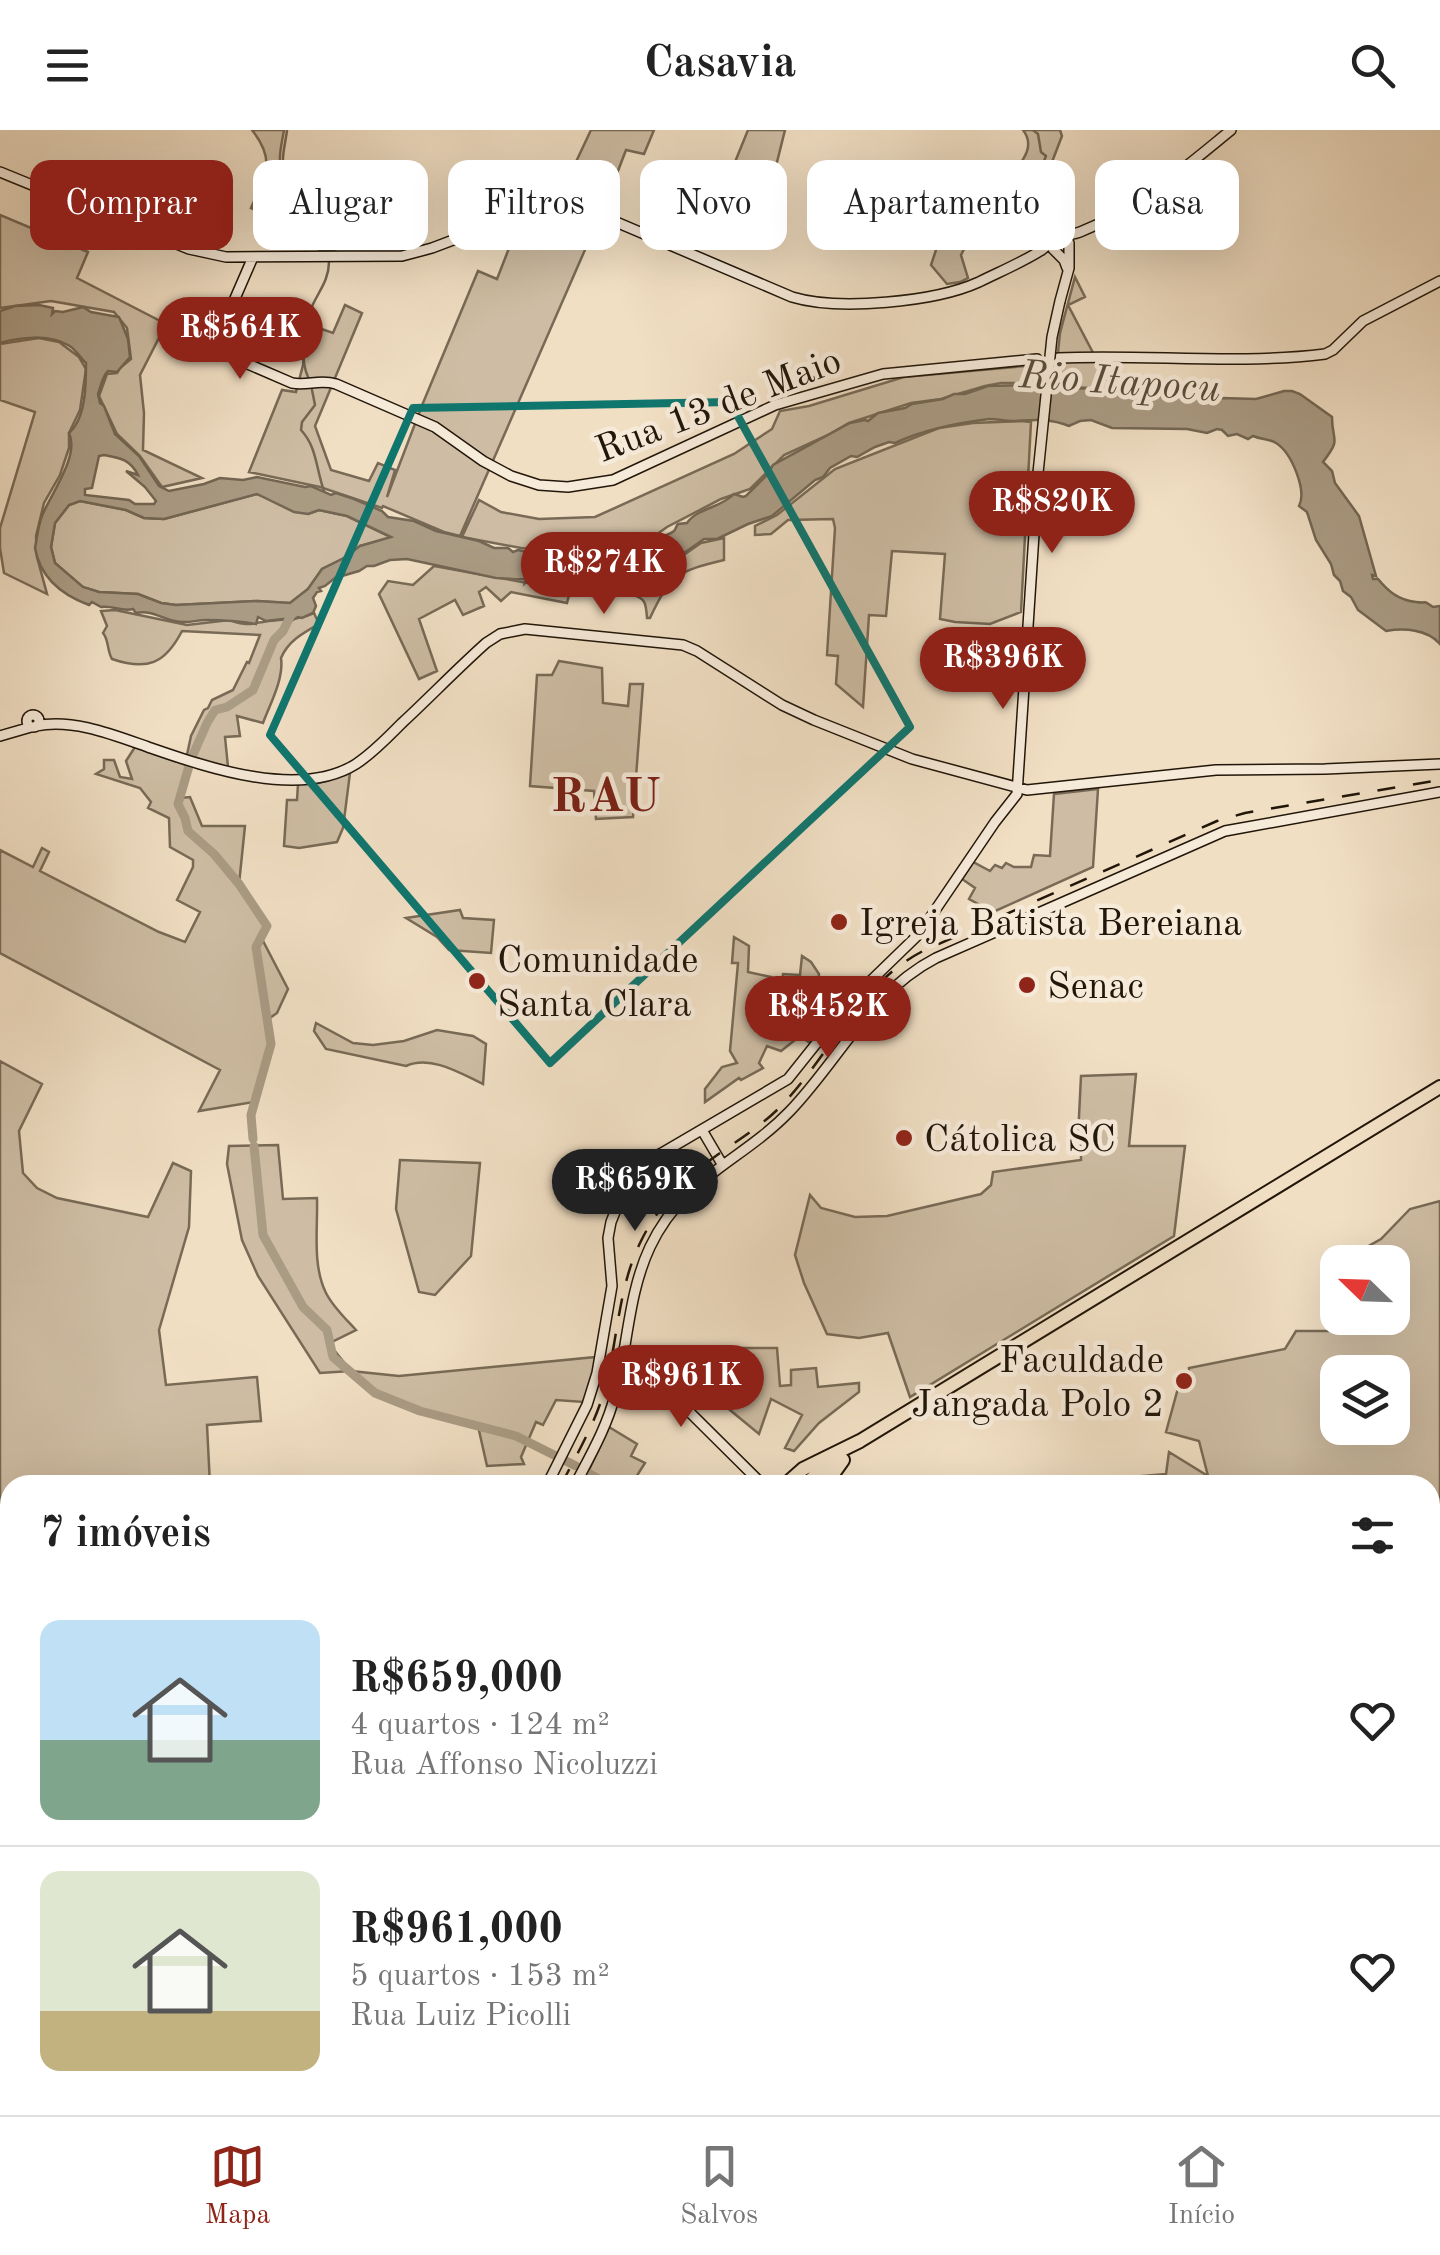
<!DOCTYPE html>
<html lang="pt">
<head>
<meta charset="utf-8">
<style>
  body { margin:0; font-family:"Old Standard TT",serif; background:#f2f2f2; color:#222; height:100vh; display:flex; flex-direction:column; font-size:38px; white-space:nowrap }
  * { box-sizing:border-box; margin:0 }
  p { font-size:32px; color:#767676 }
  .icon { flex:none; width:55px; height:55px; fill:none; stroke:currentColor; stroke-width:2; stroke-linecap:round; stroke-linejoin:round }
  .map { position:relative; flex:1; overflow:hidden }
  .panel { position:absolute; left:0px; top:1345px; width:1440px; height:640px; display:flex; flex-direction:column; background:#fff; border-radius:30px 30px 0 0; box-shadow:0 10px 40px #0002 }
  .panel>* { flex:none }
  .guide { position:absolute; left:30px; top:30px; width:1380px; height:90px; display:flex; gap:20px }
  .needle { width:65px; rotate:293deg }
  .controls { position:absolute; left:1320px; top:1115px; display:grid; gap:20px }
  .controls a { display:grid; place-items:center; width:90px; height:90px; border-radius:20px; background:#fff; box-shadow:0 10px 40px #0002; font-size:50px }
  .price { position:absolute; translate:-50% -85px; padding:0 22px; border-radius:35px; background:#8f2418; color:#fff; font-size:32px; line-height:65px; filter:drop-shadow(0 2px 5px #0008) }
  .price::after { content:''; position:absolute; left:50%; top:60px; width:30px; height:22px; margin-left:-15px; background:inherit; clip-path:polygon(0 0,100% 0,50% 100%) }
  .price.current { background:#222; color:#fff }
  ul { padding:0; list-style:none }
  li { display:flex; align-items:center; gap:30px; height:250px; padding:0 40px }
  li+li { border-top:2px solid #e0e0e0 }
  li span { display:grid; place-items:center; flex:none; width:280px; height:200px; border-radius:20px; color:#555 }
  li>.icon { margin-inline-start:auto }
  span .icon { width:120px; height:120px; fill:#fffc; stroke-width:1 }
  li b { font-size:42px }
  h2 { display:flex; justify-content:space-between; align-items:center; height:120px; padding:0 40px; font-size:42px }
  .tag { padding:0 35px; border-radius:20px; background:#fff; box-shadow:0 10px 40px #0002; font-size:35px; line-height:90px }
  .tag.current { background:#8f2418; color:#fff }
  header { display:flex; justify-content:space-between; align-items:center; height:130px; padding:0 40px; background:#fff; font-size:45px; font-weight:600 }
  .tabs { display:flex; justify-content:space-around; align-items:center; height:140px; border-top:2px solid #e0e0e0; background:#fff; font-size:28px; color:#767676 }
  .tabs a { display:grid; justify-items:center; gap:5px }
  .tabs .current { color:#8f2418 }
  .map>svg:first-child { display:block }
</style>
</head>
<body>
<header><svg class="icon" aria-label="menu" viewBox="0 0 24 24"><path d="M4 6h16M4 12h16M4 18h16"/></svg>Casavia<svg class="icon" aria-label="search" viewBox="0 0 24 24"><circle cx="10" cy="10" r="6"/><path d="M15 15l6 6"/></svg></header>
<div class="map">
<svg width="1440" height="1985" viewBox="0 0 1440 1985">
  <rect width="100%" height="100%" fill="#f1dfc4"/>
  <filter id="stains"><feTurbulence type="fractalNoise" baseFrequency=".002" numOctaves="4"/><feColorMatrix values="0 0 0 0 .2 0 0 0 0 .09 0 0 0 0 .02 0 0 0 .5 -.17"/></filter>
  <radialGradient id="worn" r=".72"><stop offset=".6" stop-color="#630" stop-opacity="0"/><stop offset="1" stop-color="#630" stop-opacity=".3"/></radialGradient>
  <path fill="#cebda4" stroke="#786a56" stroke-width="2.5" fill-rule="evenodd" d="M 252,0 L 284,0 C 282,13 277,30 282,43 C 289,63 317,67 315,90 C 308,88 297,88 292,85 C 279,78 286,68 266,71 L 260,82 L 251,78 C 266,45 276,30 252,0 Z
    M 591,0 L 654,0 L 644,24 L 626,20 L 616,46 L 601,43 L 588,75 L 558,70 Z
    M 748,0 L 785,0 L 772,52 L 757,52 L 747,67 L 722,64 Z
    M 1023,0 L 1060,0 L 1062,6 L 1042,58 L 1029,79 C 1019,72 1013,76 1003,64 C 1007,42 1041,23 1023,0 Z
    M 927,58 L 966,72 L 981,86 L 961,125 L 968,148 L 960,152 L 947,154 L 931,135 L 938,114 L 909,102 Z
    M 337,65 L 346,70 L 351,79 L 335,121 L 319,120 L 317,114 Z
    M 561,79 L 576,82 L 598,90 L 460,406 L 444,402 L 383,376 L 382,378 L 320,357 L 249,342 L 282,260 L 296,262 L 303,235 L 307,194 L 333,203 L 345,175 L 362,183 L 315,296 L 331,340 L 369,351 L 378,333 L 395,340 L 387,367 L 423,273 L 478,141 L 497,149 L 520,90 L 536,83 Z
    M 0,85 L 88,122 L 77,148 L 166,194 L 140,245 L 144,283 L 143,320 L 202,348 L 162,357 L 140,326 L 117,304 L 99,266 L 107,244 L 117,243 L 120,238 L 131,229 L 127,198 L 114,182 L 51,171 L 0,178 Z
    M 1075,147 L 1085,167 L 1068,175 L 1112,259 L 1068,257 L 1055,251 L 1060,203 Z
    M 39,208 L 59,212 L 79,227 L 86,239 L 80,280 L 69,303 L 69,318 L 60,345 L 44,373 L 36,406 L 37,427 L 47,464 L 4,443 L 0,418 L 0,398 L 35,282 L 0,270 L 0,214 Z
    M 1036,235 L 1035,253 L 1001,253 L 985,256 L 941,269 L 911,273 L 849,293 L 828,305 L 784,325 L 750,359 L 721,369 L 667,397 L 650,409 L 641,411 L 565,423 L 521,418 L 462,407 L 479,370 L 501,382 L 539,389 L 595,387 L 734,324 L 772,299 L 780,281 L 809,276 L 904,247 Z
    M 1021,291 L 1031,292 L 1021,482 L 990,494 L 955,492 L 940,489 L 945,424 L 892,421 L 886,486 L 869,485 L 863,577 L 836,554 L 838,526 L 827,525 L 835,398 L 833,389 L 788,390 L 771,404 L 755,405 L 755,396 L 777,385 L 835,339 L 939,298 L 973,293 Z
    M 257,364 L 308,384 L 319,380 L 347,386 L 393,408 L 360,416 L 344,428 L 322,439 L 308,459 L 290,473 L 257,471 L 176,475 L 161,473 L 138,464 L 99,462 L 82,457 L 55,433 L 51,417 L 55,393 L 69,375 L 80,371 L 126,380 L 144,388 L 164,389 Z
    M 724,408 L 724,430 C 678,441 670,445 650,488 L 647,488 C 646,474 646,468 632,465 L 569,465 L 567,473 L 511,462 L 501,471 L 486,457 L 479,462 L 484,476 L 463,485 L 455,470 L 419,489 L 437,541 L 419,549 L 379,464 L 388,451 L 413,455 L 434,436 L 550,457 L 595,455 L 649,449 L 701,413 Z
    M 115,480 L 187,495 L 230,490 C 242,496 251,494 263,492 C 283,488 293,492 314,483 L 319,494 C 303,503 288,511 281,528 C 284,549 270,574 263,593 L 237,586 L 240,606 L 225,607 L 228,637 L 187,625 L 191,606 L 204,580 L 208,578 L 212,570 L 233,560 L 247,532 L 249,533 L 260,505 L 182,501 C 165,534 147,541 112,529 C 107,521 109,510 103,503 L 107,496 L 101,481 Z
    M 559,531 L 602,538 L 603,573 L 628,576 L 630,554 L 643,554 L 633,687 L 596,689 L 594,661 L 530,656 L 537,545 L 552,545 Z
    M 135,617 L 189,636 L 180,668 L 190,667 L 202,696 L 245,696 L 239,754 L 267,796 L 261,807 L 288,859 L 277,883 L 267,890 L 271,914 L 254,972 L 199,981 L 220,940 L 0,823 L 0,720 L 33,737 L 42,718 L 49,722 L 40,741 L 159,802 L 185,812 L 200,782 L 177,770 L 193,737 L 193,730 L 170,717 L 169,688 L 148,678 L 151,672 L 140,658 L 96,644 L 104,639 L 104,630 L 114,630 L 120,647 L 132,649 L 126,631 Z
    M 350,643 L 343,698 L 337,712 L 299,718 L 284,716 L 287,670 L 297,670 L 298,654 L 319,653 Z
    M 1098,659 L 1093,737 L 993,782 L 969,769 L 975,758 L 962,749 L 973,732 L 990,741 L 995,735 L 1002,738 L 1006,733 L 1014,737 L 1031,737 L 1034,725 L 1050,726 L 1054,664 Z
    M 460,780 L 463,788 L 494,790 L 491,823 L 449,820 L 437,807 L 406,788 Z
    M 734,807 L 749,816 L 748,842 L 771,847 L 771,854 L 782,855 L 783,844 L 800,845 L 802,826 L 811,832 L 819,844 L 815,882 L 830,888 L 810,913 L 800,906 L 781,921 L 767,916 L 759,933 L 763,938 L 741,950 L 739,948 L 705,972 L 705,959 L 722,937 L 737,933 L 730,921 L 738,833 L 732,833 Z
    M 316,893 L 353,913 L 373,915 L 404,911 L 437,900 L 473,906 L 486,914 L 483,954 C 460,943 431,925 406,936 L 326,919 L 314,901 Z
    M 0,931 L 42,954 L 19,1001 L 23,1043 L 37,1058 L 57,1068 L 148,1087 L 173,1033 L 191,1041 L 189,1097 L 159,1200 L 166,1255 L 257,1247 L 261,1291 L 207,1295 L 210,1355 L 10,1355 L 10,1885 L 0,1884 Z
    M 1136,944 L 1129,1016 L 1185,1016 L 1174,1106 L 910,1267 L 888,1203 L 859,1208 L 827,1204 L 804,1153 L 795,1125 L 810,1065 L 821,1078 L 855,1087 L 887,1086 L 981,1064 L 991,1055 L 993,1042 L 1081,1030 L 1081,1008 L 1078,1007 L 1081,946 Z
    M 278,1015 L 283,1069 L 317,1068 C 318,1098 312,1135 326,1163 C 333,1177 345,1188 356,1200 L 332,1212 L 334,1220 L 351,1241 L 399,1246 L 596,1227 L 594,1245 L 584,1272 L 556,1270 L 543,1295 L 536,1292 L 521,1327 L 524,1334 L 487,1336 L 478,1296 L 420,1281 L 375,1263 L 351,1241 L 320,1243 L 258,1146 L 242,1110 L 227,1034 L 229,1016 Z
    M 400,1030 L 480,1033 L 471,1126 L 435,1165 L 419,1162 L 396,1079 Z
    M 1440,1071 L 1440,1985 L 1246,1985 L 1245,1975 L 1430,1975 L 1430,1355 L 1122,1355 L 1121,1348 L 1166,1344 L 1169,1322 L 1208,1346 L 1199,1311 L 1166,1302 L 1180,1251 L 1189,1247 L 1189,1238 L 1285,1219 L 1296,1201 L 1363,1201 L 1364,1188 L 1392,1188 L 1392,1132 L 1365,1132 L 1365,1118 L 1381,1109 L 1410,1079 ZM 1338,1242 L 1392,1242 L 1392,1298 L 1338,1298 Z
    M 706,1218 L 777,1218 L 780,1256 L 791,1255 L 791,1240 L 816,1238 L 818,1257 L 859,1253 L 859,1262 L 819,1293 L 794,1321 L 785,1318 L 802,1285 L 771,1269 L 759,1304 L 730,1280 L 744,1264 L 733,1255 L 720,1269 L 692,1244 Z
    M 609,1297 L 637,1314 L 631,1326 L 645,1333 L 636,1347 L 651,1355 L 582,1355 Z
    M 344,1975 L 456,1975 L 462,1985 L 345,1985 Z"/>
  <path fill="#aa9b84" stroke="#736653" stroke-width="2.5" fill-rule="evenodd" d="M 39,175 L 53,178 L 52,184 L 55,181 L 63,182 L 83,177 L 91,182 L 119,187 L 128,209 L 130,227 L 117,242 L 108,241 C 102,247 101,256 98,264 L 100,273 L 104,276 L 115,304 L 139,326 L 159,356 L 169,361 L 204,354 L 220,348 L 243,350 L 257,347 L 305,357 L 311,356 L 331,365 L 336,363 L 354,369 L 382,381 L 388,387 L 414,391 L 436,401 L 479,411 L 494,418 L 508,418 L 513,422 L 518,420 C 530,423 544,425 557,425 C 577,424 661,412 674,401 C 676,399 676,396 678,394 L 687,393 C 697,378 721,378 734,364 L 743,367 L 746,366 L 767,345 L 773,335 L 850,293 L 865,290 L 868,291 L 878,283 L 905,278 L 912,274 L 943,269 L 954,264 L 965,264 L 988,256 L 1058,254 C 1069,261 1082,258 1095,258 C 1110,258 1125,266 1141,266 C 1167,267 1193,263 1219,270 L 1222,268 L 1256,269 L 1284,261 L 1292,261 L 1300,264 L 1332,287 C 1332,313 1342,307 1323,332 L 1332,341 L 1335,353 L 1359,386 L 1376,446 L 1372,445 L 1373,449 L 1378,449 C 1388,461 1398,470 1416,472 C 1431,474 1420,469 1433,477 L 1440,476 L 1440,514 C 1427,499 1404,498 1386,501 L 1358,480 L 1351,467 L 1343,461 L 1340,451 L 1334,445 L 1331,434 L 1316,410 L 1307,382 L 1299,376 C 1307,361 1292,323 1276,313 C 1268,308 1262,310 1253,306 L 1248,309 L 1237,304 L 1228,306 L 1222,300 L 1217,299 L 1207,303 L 1187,299 L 1112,298 L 1091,290 L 1080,291 L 1069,296 C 1048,288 1035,290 1013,291 C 1005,291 997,289 989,289 C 956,293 925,299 895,313 L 889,312 L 875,317 L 857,327 L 851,326 L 830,338 L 823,347 L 815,350 L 772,386 L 748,394 L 717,409 L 704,409 L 650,447 L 621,445 L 602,453 L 554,456 L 528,450 L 525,453 L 526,449 C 516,450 507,448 496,448 L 407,429 L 390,430 L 374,436 L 367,436 L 359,441 L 335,448 L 325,456 L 319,458 L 321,461 L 317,462 L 313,468 L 316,476 L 313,483 L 302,488 L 298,487 L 293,490 L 283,489 L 266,491 L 258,487 L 256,494 C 239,491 225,490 207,490 C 195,490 187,494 175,491 C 160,488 152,480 136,483 L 133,479 C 122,482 112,475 101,477 L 92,472 L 89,475 C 62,465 40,447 35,418 C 37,408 38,396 42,386 C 50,365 80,326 69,303 C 86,288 86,255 86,233 C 79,227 76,219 68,215 C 48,204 20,207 0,213 L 0,181 L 15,176 ZM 104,325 C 120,328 130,329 138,345 L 126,341 L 145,357 L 156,371 L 154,374 L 135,374 L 129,370 L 85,365 L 85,359 L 92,358 L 99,326 ZM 257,364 L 294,382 L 308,384 L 319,380 L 347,386 L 391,407 L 360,416 L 344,428 L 322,439 L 308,459 L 290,473 L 257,471 L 176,475 L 161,473 L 138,464 L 99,462 L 83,457 L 55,433 L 51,417 L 55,393 L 69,375 L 80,371 L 126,380 L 144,388 L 164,389 Z"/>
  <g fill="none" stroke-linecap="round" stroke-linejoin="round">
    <path stroke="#736653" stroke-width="2.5" d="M 287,0 C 286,11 282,23 283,34 C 284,54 308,67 320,80
      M 1033,0 L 1038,4 L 1041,22 L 1046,26 L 1038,46 L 1040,51 L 1034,72
      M 1039,77 L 1062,89 L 1063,93
      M 331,120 L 337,99 L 332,87
      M 308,247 C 300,229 303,203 309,184 C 315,165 329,153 329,132
      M 312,260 L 315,275 L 302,292 L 301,300 C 317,317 316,339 324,361
      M 0,1426 L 10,1420"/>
    <path stroke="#aa9b84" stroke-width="9" d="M 192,627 L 207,593 L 215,580 L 227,577 L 253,560 L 274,510 L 283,501 L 292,483
      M 189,636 L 178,674 L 185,688 L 188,701 L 214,724 L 239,754 L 267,796 L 256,817 L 271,914 L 251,985 L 253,1009
      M 254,1016 L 263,1105 L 303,1177 L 327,1200 L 333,1227 L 375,1263 L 420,1281 L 516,1306 L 576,1336
      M 588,1343 L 609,1355
      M 796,1975 L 799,1985"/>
    <g stroke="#211609" stroke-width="12">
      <path id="secondary" d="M 0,42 L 189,119 L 226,127 L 402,126 L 432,118 L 543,76 L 569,75 L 595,83 L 792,167 C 838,181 935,172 979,152 C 999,142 1021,133 1040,121 C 1046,118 1052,109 1058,107 C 1065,104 1073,105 1080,102 C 1138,79 1183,39 1231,0
        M 1053,111 L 1053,119 L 1064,130 L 1067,138
        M 253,127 L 213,219 L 292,253 C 307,256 320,249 336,254 L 435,297 L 483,331 L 511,346 L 539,355 L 568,357 L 613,350 L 775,275 L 883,244 L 1037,229
        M 1060,171 L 1069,138 L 1069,113 L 1063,107
        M 1058,228 C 1147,224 1237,235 1325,224 L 1333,220 L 1363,191 L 1440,151
        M27 591a6 6 0 1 1 12 0a6 6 0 1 1-12 0Z
        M 36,596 C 72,588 114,605 148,617 C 206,637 299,670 356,634 C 373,623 388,607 402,593 C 430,567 457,539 486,513 L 500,504 L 525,499 L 683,515 L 697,521 L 782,575 L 814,590 L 912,629 L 1027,660 L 1216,640 L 1325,639 L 1440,634
        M 0,606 L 31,597
        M 702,1000 L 722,1034
        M 639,1034 L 662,1023 L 788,949 L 851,870 L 919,804 L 995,692 L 1017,664 L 1038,343
        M 625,1218 L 763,1355
        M 547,1355 L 587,1275 L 597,1243 L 612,1156 L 608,1108 L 611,1092 L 617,1077 L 643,1042 L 643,1036 L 639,1034 L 635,1036 L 632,1044 L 633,1048 L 638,1048
        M 575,1355 C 590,1326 607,1297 615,1265 C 628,1216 628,1164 650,1117 C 683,1047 741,1032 790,981 C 839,930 870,862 936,828 L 1225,701 L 1440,662
        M 844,1975 L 847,1985
        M 39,1985 L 49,1975"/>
    </g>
    <g stroke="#211609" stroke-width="16">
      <path id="highway" d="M 828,1351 L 843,1330
        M 785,1355 L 803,1339 L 860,1311 L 1440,957
        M 804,1355 L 839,1327
        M 188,1985 L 201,1975"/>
    </g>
    <use href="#secondary" stroke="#f6ead9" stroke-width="9"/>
    <use href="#highway" stroke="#f1dfc4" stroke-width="12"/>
    <path stroke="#211609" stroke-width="2.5" stroke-dasharray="18 18" stroke-linecap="butt" d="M 561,1355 C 577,1324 596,1292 605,1258 C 618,1209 618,1157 641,1111 C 657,1078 681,1053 709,1031 C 734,1012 760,998 782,975 C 830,925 860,852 925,820 L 1217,691 L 1245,683 L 1440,650
      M 72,1985 L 81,1975"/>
    <g stroke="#211609" stroke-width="12" stroke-linecap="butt">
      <path id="secondary-bridge" d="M 1038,343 L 1052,207 L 1060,171"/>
    </g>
    <use href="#secondary-bridge" stroke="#f6ead9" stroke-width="9"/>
  </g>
  <path fill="none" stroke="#0f766e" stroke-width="8" stroke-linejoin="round" d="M 730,272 L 910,597 L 550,933 L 270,605 L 413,278 Z"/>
  <g fill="#8f2418" stroke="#f6ead9" stroke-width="4">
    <circle cx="839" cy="792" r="10"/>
    <circle cx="477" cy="851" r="10"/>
    <circle cx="1027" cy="855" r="10"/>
    <circle cx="904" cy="1008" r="10"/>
    <circle cx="1184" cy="1251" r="10"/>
  </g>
  <g text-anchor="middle" stroke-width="9" stroke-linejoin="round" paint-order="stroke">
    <g font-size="38" fill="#211609" stroke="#f6ead9">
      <text transform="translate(718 274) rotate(-21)" y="13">Rua 13 de Maio</text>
    </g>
    <g font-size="38" fill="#211609" stroke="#f6ead9" text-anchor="start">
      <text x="859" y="805">Igreja Batista Bereiana</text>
      <text x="497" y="842">Comunidade<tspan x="497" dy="44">Santa Clara</tspan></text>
      <text x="1047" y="868">Senac</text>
      <text x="924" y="1021">Cátolica SC</text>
      <text x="1164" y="1242" text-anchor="end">Faculdade<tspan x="1164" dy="44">Jangada Polo 2</tspan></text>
    </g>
    <g font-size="40" font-style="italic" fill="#584b3a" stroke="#f6ead9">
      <text transform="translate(1120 250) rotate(4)" y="14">Rio Itapocu</text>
    </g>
    <g font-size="48" font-weight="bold" letter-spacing="2.5" fill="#7a1f14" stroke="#f6ead9">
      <text x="607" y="681">RAU</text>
    </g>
  </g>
  <rect width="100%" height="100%" filter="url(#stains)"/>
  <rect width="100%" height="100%" fill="url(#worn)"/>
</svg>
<div class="controls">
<a><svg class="needle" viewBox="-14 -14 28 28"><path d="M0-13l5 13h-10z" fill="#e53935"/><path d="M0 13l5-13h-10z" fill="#767676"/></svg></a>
<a><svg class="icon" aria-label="layers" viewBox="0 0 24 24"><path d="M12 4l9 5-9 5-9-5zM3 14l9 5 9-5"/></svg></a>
</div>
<b class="price" style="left:240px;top:252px">R$564K</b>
<b class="price" style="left:1052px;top:426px">R$820K</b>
<b class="price" style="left:604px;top:487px">R$274K</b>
<b class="price" style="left:1003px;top:582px">R$396K</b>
<b class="price" style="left:828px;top:931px">R$452K</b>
<b class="price current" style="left:635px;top:1104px">R$659K</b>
<b class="price" style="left:681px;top:1300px">R$961K</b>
<div class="guide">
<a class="tag current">Comprar</a>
<a class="tag">Alugar</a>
<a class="tag">Filtros</a>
<a class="tag">Novo</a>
<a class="tag">Apartamento</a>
<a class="tag">Casa</a>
</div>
<section class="panel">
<h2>7 imóveis<svg class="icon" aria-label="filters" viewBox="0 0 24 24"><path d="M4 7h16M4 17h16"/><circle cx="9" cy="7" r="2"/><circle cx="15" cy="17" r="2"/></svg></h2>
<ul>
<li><span style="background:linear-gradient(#bfe0f5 60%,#7fa58c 0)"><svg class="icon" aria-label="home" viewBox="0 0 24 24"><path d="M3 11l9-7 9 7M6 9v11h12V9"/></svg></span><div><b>R$659,000</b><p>4 quartos · 124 m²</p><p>Rua Affonso Nicoluzzi</p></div><svg class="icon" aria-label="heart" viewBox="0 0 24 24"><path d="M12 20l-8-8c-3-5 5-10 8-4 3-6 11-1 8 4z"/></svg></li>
<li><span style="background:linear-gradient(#dfe7d0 70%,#c2b280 0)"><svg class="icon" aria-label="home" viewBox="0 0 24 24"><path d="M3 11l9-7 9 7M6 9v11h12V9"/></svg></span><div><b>R$961,000</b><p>5 quartos · 153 m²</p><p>Rua Luiz Picolli</p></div><svg class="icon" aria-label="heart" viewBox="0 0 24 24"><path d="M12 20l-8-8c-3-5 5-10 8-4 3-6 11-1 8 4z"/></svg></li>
</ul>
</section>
</div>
<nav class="tabs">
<a class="current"><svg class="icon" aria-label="map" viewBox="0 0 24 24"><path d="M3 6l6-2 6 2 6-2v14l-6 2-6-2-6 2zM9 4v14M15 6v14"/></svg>Mapa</a>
<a><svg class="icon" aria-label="saved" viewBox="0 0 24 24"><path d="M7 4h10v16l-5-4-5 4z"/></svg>Salvos</a>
<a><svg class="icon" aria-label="home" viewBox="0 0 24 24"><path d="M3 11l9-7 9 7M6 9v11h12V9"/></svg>Início</a>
</nav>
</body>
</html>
